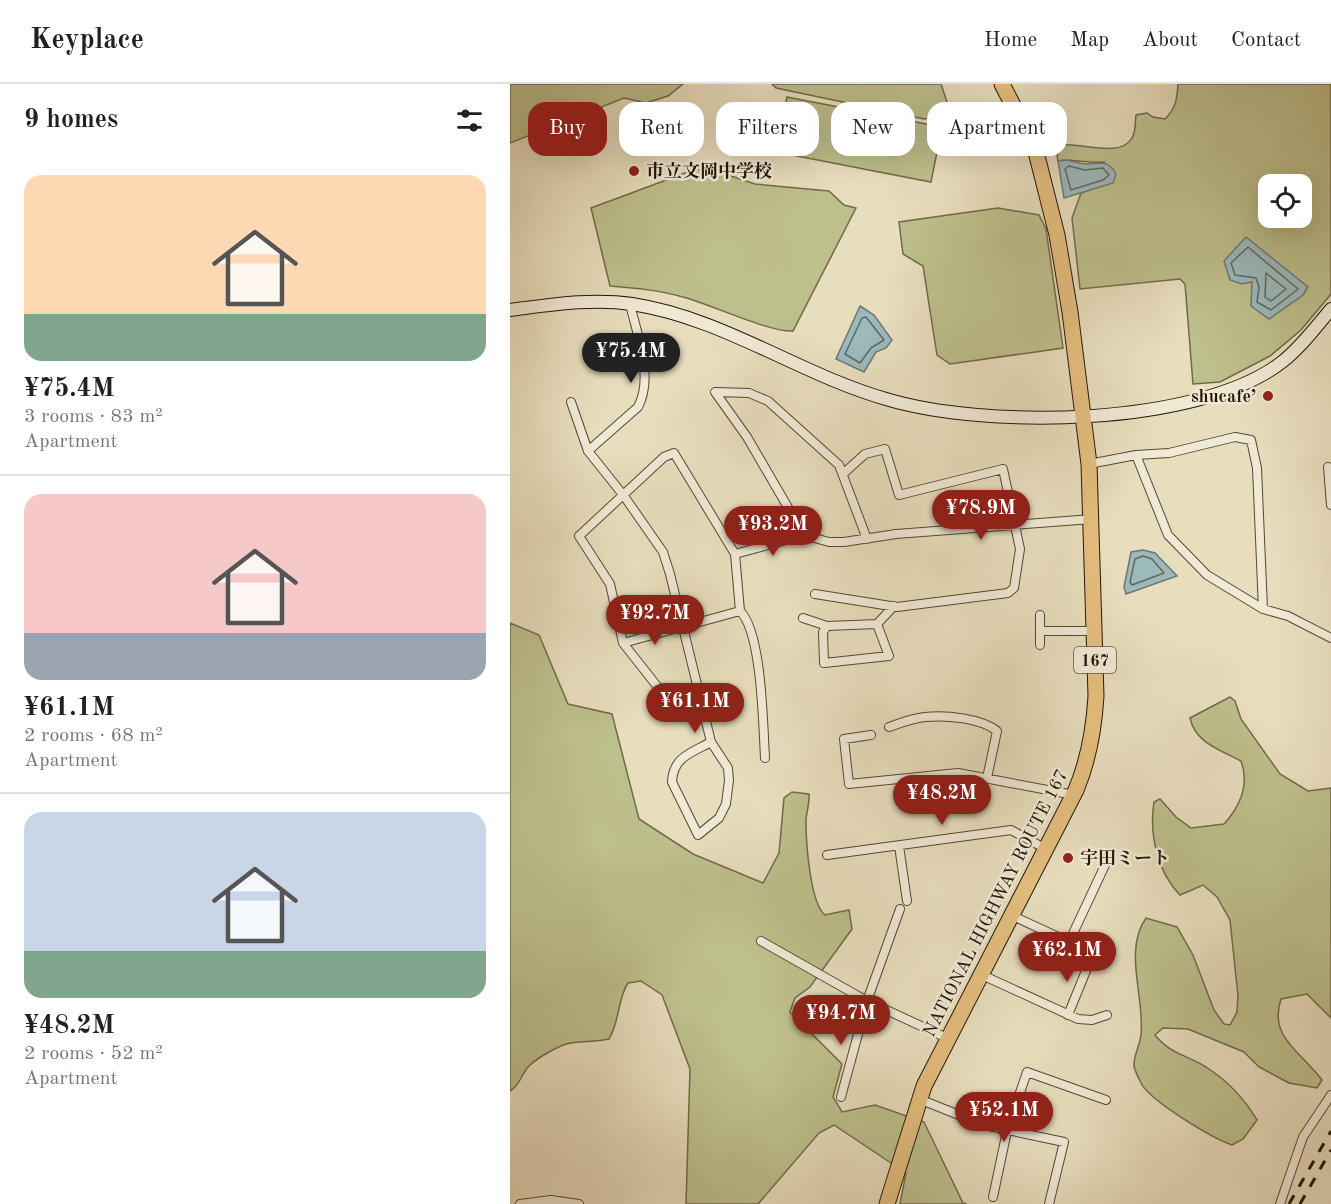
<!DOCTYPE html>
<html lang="en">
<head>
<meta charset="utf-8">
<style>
  body { margin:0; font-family:"Old Standard TT","Noto Serif JP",serif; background:#f6f6f6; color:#202124; height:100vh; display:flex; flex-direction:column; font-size:22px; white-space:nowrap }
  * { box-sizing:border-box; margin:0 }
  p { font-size:20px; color:#757577 }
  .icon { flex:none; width:33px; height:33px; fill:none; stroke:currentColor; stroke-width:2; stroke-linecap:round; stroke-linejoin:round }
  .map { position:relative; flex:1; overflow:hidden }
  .drawer { display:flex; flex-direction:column; background:#fff; width:510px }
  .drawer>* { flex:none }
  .guide { position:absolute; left:18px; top:18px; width:570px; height:54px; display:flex; gap:12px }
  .buttons { position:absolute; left:748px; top:90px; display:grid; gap:12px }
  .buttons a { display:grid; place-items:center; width:54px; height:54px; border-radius:12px; background:#fff; box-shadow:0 6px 24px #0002; font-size:30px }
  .price { position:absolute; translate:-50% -51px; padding:0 14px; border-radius:21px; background:#8f2418; color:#fff; font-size:20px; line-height:39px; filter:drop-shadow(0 2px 3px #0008) }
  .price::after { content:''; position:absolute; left:50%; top:36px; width:18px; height:14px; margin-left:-9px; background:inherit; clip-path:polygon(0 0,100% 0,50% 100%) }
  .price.selected { background:#222; color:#fff }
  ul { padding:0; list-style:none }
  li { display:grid; align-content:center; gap:12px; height:318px; padding:0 24px }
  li+li { border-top:2px solid #e0e0e0 }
  li span { display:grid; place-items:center; height:186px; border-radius:18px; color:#555 }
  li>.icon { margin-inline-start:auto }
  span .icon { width:108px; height:108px; fill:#fffc; stroke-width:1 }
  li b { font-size:26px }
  h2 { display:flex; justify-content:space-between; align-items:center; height:72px; padding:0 24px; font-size:26px }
  .chip { padding:0 21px; border-radius:18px; background:#fff; box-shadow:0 6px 24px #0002; font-size:21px; line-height:54px }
  .chip.selected { background:#8f2418; color:#fff }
  header { display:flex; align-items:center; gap:36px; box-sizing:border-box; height:84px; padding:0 30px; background:#fff; border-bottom:2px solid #e0e0e0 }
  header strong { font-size:28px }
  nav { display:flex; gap:33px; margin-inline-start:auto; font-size:21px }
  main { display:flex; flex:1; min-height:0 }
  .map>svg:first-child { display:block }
</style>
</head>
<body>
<header>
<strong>Keyplace</strong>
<nav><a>Home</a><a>Map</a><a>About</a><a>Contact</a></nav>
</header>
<main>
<section class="drawer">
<h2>9 homes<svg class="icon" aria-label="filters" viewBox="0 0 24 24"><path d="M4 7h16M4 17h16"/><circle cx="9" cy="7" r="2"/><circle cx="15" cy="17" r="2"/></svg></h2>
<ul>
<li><span style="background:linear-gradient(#ffd9b3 75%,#7fa58c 0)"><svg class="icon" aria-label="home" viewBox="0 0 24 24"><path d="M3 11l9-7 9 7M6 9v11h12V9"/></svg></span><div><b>¥75.4M</b><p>3 rooms · 83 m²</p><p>Apartment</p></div></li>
<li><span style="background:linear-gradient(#f6c9c9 75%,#9aa5b1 0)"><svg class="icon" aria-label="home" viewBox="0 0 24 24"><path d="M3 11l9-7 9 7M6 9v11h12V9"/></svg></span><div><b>¥61.1M</b><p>2 rooms · 68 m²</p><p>Apartment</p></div></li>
<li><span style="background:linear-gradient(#c9d6e8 75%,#7fa58c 0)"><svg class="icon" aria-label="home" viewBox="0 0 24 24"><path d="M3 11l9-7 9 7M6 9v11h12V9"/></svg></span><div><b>¥48.2M</b><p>2 rooms · 52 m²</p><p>Apartment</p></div></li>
</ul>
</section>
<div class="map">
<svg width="821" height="1120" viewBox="0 0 821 1120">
  <rect width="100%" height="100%" fill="#e8ddbd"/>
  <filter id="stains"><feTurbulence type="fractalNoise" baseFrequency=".00333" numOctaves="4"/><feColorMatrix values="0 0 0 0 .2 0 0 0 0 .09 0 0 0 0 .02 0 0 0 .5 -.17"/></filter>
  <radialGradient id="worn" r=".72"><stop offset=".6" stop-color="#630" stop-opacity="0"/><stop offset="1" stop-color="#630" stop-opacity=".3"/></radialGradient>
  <path fill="#bdbf8c" stroke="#706a4a" stroke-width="1.5" fill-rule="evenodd" d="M 0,0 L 173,0 L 158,12 L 136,19 L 114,14 L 0,59 Z
    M 262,0 L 431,0 L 439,24 L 434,32 L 414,35 L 266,4 Z
    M 668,0 L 821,0 L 821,210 L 791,246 L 760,272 L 710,298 L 683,300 L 675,200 L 670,195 L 570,205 L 562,134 L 571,109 L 582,105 L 594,78 C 576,80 563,74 548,77 L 547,71 L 554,61 C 572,59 611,74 622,54 C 626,48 625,38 626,31 L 637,29 L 643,33 L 655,35 C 666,24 667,16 668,0 ZM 759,100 L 792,100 L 792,134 L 759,134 Z
    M 277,13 L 432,43 L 421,98 L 266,68 Z
    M 200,85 L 245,100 L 319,107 L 334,121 L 346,124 L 283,247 C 261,249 200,220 173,213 C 149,206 125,204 100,202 L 81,124 L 183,86 Z
    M 488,124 L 529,131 L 536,145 L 553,264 L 440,280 L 427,271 L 413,182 L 393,170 L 389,138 Z
    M 0,539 L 29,551 L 58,620 L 102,630 L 129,735 L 183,770 L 253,799 L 269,769 L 274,714 L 282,708 L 299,710 C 300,720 296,728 296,738 C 296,758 300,819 315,831 L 339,826 L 342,845 L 300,903 L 285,914 L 280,928 L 332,980 L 323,1013 L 332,1028 L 365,1021 L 414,1038 L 453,1119 L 457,1120 L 390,1120 L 396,1089 L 324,1041 L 309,1049 L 248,1120 L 176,1120 L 180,985 L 152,911 L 131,897 L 118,899 C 107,916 110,937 99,955 C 86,958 74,957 61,959 C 49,961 29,973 20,981 C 11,989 11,1001 0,1007 Z
    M 720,613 L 725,617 L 731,635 L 770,690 L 798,707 L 821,704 L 821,934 L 797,910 L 771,915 C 758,954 792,968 812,996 L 807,1004 L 779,999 L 749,983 L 734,968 L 678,945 L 653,944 L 645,951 C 662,972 679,971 699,985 C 720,999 734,1014 747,1036 L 733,1055 L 722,1061 C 702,1054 640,1017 631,999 C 629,995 625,987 624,982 C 623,973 630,961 631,951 C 635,913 613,867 636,834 L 667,843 L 683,871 L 704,926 L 714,940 L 720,941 L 727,928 L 728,912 L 720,836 L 707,813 L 693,801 L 670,811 C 647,788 639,749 644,718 L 650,715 L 666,733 L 681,744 L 714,740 C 730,722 740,701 731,677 C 711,666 685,659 680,634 Z"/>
  <path fill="#9cb9bc" stroke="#6c7874" stroke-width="1.5" d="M 557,76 C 563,77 570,80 577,80 C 591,80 598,75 606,90 L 603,99 L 554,114 L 548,77 Z
    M 736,153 L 798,203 L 793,211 L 759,235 L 741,222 L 742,198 L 732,200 L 720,196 L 714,177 Z
    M 350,222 L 364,231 L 382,256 L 376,264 L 366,268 L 354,288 L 326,275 Z
    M 633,466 L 645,469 L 667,492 L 616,510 L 614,503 L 621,468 Z"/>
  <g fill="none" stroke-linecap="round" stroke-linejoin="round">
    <path stroke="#606862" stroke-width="1.5" d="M 559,82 L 575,86 L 593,84 L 599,91 L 593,96 L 561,106 L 555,85 Z
      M 738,163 L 788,205 L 761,226 L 747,218 L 749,203 L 746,194 L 725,191 L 721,179 Z
      M 756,189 L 776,205 L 761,217 L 755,213 Z
      M 356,233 L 374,256 L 361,264 L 350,279 L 335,270 L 352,234 Z
      M 633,472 L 642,475 L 654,489 L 622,501 L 620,498 L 625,475 Z"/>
    <g stroke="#544836" stroke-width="10">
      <path id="street" d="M 61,318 L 78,367 L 114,412 L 153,468 L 160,490 L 201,658 L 218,684 L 219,696 L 216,720 L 209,734 L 188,751 L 162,698 C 163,673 181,669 201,658
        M 78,367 L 128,323 C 144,293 127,251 120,220
        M 626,371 L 659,369 L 725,353 L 741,356 L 747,384 L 753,525
        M 579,380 L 626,371 L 658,451 L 697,491 L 753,525 L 778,532 L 821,554
        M 818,383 L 821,421
        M 294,451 L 237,353 L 205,308 L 239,309 L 258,317 L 329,381 L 357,455
        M 225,470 L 294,451 L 319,458 L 334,458 L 386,450 L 582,435
        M 305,510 L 387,523 L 498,509 L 504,504 L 510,465 L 493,385 L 389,411 L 375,365 L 355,370 L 334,389
        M 293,534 L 317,542
        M 367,540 L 379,572 L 314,579 L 313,548 L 317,542 L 367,540 L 384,522
        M 530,547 L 584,547
        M 113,559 L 230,527
        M 530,561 L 530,531
        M 192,624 L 162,621 L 113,559 L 100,500 L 69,452 L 154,373 L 164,369 L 225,470 L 230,527 C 252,548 253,641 255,674
        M 379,643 C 390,639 403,634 415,633 C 436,631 471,634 487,647 L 477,694
        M 361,651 L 334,655 L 339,700 L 448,689 L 564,711
        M 389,762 L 397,817
        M 317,771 L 501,746 L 536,765
        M 503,832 L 559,858 L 596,779
        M 251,857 L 357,917 L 439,955
        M 472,891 L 568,935 L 582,936 L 597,931
        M 558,931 L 580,877
        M 331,1013 L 357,917 L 390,825
        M 409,1015 L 474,1041 L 554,1058 L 539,1120
        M 483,1113 L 497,1047 L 517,988 L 596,1016
        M 10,1120 L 41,1116 L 69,1120
        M 770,1120 L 793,1053 L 821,1011"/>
    </g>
    <g stroke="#231609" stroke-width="14">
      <path id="secondary" d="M 0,226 C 40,221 81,214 122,220 C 213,234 289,290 376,315 C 475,345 688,343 772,278 C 791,263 806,243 821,225"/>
    </g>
    <g stroke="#231609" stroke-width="17">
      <path id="highway" d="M 377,1120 L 414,1002 L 566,706 C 579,675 584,646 586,612 L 579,380 L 560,228 L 547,151 L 525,64 L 492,0"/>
    </g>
    <use href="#street" stroke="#f0e9d4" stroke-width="8"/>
    <use href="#secondary" stroke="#f0e9d4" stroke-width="12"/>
    <use href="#highway" stroke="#e4be7e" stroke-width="15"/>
    <path stroke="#231609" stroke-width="3" stroke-dasharray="10 10" stroke-linecap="butt" d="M 779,1120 L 821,1047
      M 790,1120 L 821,1066"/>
  </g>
  <g fill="#8f2418" stroke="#f0e9d4" stroke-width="2">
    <circle cx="124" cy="87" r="6"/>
    <circle cx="758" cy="312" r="6"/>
    <circle cx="558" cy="774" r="6"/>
  </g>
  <g text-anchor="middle" stroke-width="5" stroke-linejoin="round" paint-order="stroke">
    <rect fill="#f0e9d4" stroke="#605546" stroke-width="1.5" x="564" y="563" width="42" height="26" rx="4.5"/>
    <g font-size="16" font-weight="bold" fill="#231609">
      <text x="585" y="582">167</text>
    </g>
    <g font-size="18" font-weight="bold" fill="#231609" stroke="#f0e9d4" text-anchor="start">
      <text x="136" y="93">市立文岡中学校</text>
      <text x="746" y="318" text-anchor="end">shucafe’</text>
      <text x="570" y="780">宇田ミート</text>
    </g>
    <g font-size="18" fill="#231609" stroke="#f0e9d4">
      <text transform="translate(485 819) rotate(-63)" y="6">NATIONAL HIGHWAY ROUTE 167</text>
    </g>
  </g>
  <rect width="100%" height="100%" filter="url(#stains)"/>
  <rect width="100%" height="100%" fill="url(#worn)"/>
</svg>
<div class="buttons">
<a><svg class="icon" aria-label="locate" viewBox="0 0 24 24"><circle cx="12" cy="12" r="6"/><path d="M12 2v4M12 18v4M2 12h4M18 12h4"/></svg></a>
</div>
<b class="price selected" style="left:121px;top:300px">¥75.4M</b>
<b class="price" style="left:471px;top:457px">¥78.9M</b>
<b class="price" style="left:263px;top:473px">¥93.2M</b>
<b class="price" style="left:145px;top:562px">¥92.7M</b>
<b class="price" style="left:185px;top:650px">¥61.1M</b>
<b class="price" style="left:432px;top:742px">¥48.2M</b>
<b class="price" style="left:557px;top:899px">¥62.1M</b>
<b class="price" style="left:331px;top:962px">¥94.7M</b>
<b class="price" style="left:494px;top:1059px">¥52.1M</b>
<div class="guide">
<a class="chip selected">Buy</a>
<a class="chip">Rent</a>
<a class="chip">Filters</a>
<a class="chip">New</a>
<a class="chip">Apartment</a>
</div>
</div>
</main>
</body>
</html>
